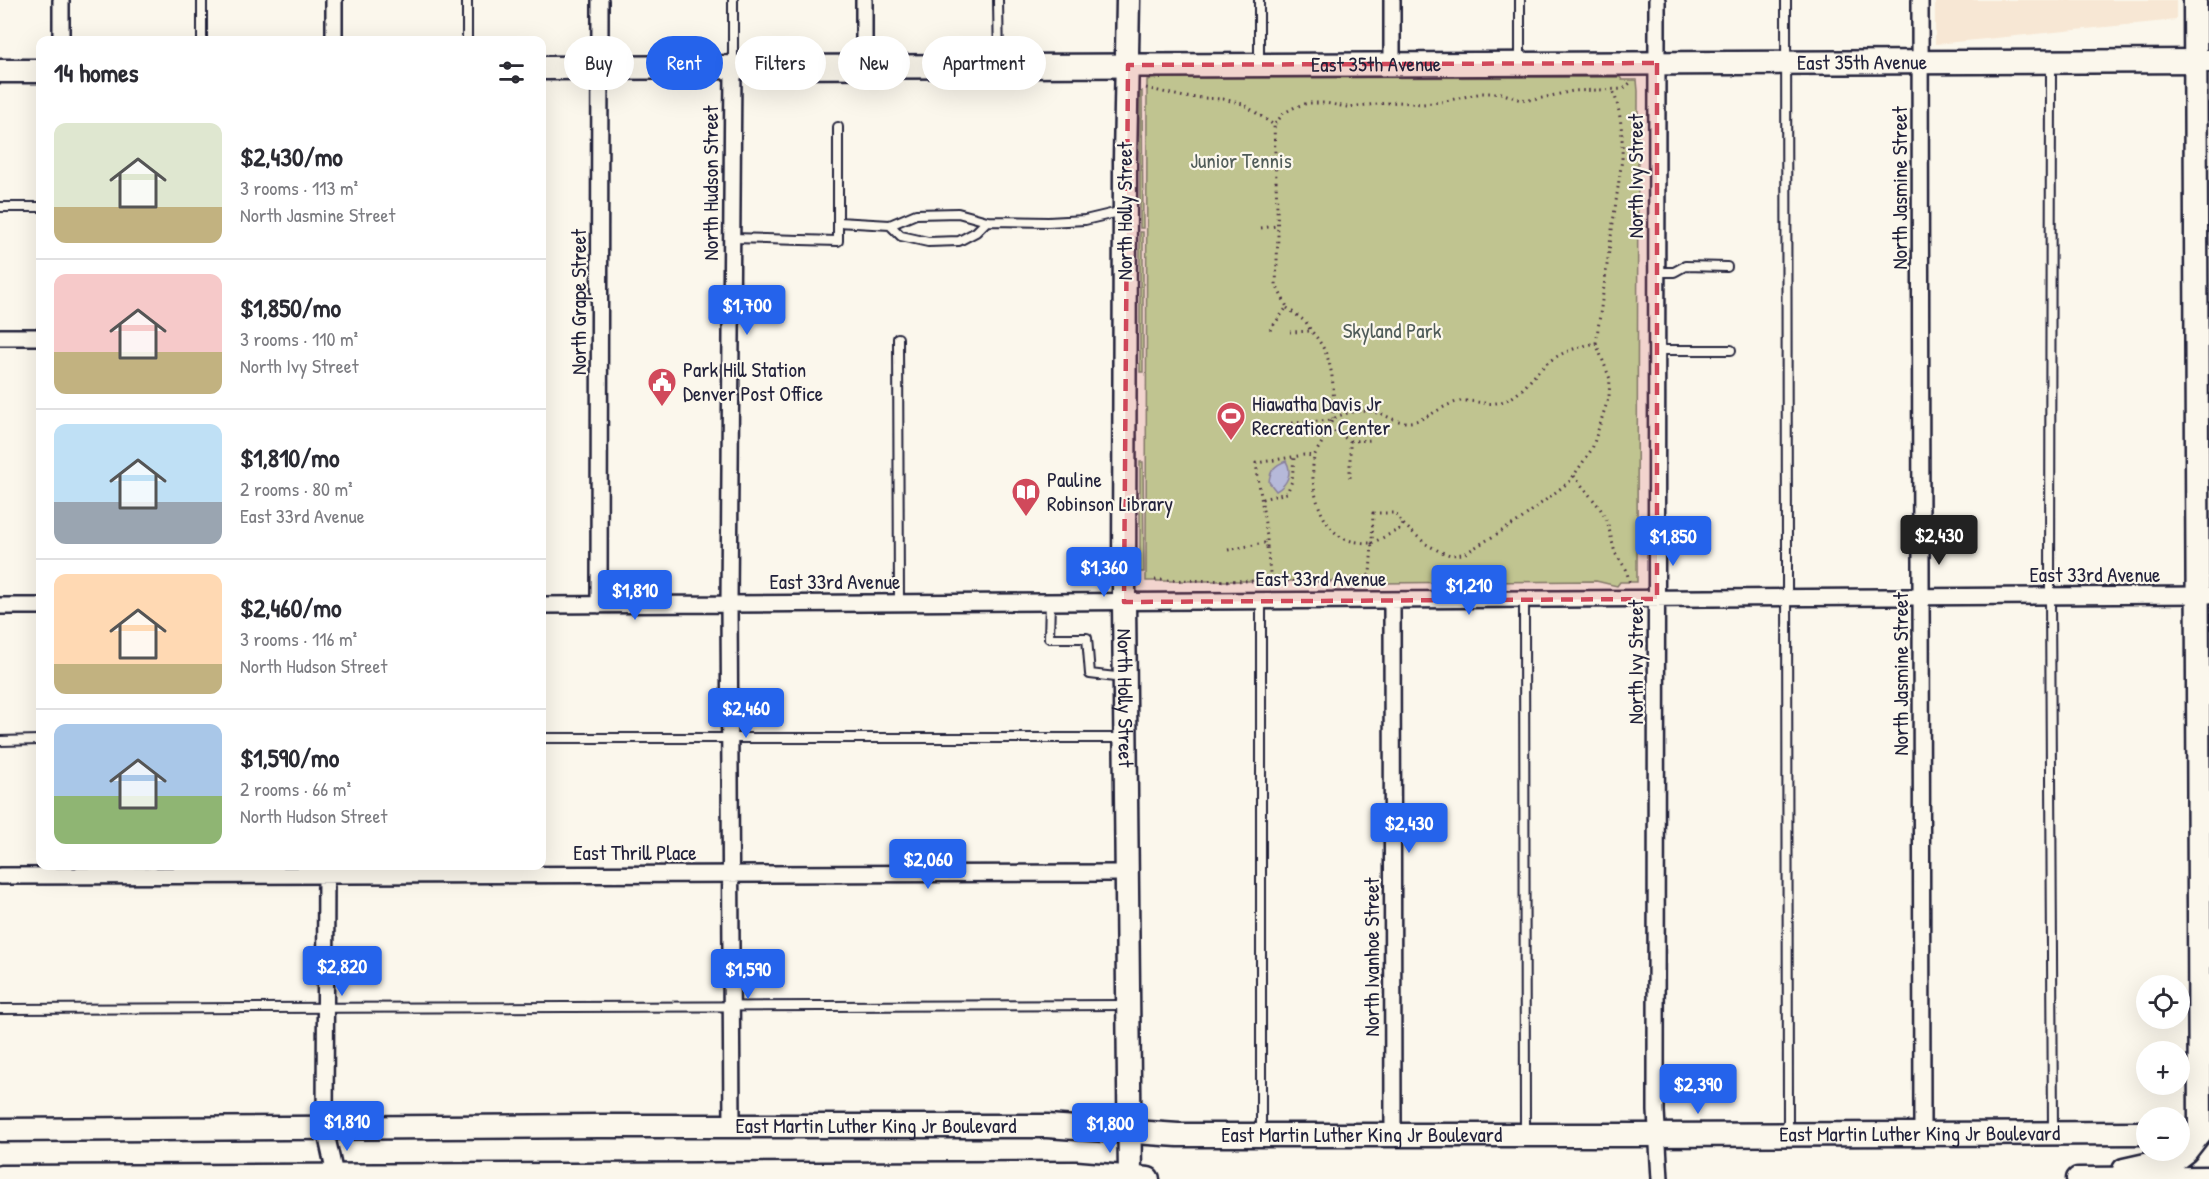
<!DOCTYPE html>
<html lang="en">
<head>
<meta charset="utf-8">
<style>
  body { margin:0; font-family:"Patrick Hand",sans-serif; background:#f2f2f3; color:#2b2b33; height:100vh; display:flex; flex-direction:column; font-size:22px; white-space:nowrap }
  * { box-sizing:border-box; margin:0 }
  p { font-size:20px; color:#7c7c81 }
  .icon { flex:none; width:33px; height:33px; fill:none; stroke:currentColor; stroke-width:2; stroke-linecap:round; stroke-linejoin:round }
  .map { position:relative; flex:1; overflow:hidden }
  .panel { position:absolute; left:36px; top:36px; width:510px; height:834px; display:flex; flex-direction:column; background:#fff; border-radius:12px; box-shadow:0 6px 24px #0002 }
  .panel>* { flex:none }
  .banner { position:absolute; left:564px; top:36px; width:570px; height:54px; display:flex; gap:12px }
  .fabs { position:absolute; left:2136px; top:975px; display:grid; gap:12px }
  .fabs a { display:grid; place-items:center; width:54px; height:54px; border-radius:50%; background:#fff; box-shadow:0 6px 24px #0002; font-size:30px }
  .price { position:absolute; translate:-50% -51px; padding:0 14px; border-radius:6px; background:#2563eb; color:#fff; font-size:20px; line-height:39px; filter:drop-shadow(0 2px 3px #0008) }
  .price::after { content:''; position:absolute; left:50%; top:36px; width:18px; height:14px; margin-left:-9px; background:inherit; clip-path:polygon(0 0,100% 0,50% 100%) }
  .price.selected { background:#222; color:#fff }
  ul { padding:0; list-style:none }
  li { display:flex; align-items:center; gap:18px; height:150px; padding:0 18px }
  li+li { border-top:2px solid #e1e1e2 }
  li span { display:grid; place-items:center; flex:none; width:168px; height:120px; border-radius:12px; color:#555 }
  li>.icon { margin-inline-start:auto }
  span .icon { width:72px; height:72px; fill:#fffc; stroke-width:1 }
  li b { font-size:26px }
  h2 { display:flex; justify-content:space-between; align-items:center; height:72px; padding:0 18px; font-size:26px }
  .pill { padding:0 21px; border-radius:27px; background:#fff; box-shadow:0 6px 24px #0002; font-size:21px; line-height:54px }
  .pill.selected { background:#2563eb; color:#fff }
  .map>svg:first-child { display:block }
</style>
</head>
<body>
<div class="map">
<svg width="2209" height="1179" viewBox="0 0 2209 1179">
  <rect width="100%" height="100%" fill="#fbf7ec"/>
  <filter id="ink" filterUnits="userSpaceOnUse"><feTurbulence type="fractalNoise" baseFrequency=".0167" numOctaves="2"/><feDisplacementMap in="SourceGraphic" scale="12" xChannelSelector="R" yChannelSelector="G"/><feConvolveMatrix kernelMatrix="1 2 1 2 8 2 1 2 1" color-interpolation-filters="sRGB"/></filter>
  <g filter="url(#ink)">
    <path fill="#f7e7d4" d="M 1935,0 L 2176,0 L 2176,20 L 1935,44 Z"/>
    <path fill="#bce39e" stroke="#6f826c" stroke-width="1.5" d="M 1620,77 L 1622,80 L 1637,80 L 1638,91 L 1637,582 L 1620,582 L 1617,586 L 1596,581 L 1379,583 L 1377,581 L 1146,581 L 1147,80 L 1161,78 Z
      M 1142,91 L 1143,228 L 1140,228 L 1140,92 Z
      M 1140,232 L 1143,232 L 1143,372 L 1140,372 Z
      M 1140,462 L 1143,462 L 1144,572 L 1140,572 Z"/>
    <path fill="#afd5f9" stroke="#778dad" stroke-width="1.5" d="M 1286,461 C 1293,473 1287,485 1276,491 L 1269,482 C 1270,470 1275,465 1286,461 Z"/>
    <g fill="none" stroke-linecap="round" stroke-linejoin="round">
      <g stroke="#22223b" stroke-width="12">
        <path id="lane" d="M 467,0 L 467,40
          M 733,0 L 733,66
          M 998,0 L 999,64
          M 1786,0 L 1788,1133
          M 202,40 L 202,0
          M 1520,62 L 1520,0
          M 1259,63 L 1259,0
          M 2051,63 L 2050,596 L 2053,1131
          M 838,127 L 838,222
          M 0,207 L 40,207
          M 890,225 L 901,236 L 928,242 L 959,241 L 976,232 L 987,221
          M 732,238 L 838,241 L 838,222 L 890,225 L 916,214 L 958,213 L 987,221 L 1048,222 L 1085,220 L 1123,211
          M 1657,272 L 1674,272 L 1685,266 L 1727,267
          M 898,338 L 899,603
          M 1657,350 L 1731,350
          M 1524,600 L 1525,1133
          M 1261,601 L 1261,1133
          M 1050,602 L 1049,638 L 1087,638 L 1090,674 L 1124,678
          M 542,738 L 1124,738
          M 0,741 L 40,740
          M 0,1009 L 1127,1005"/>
      </g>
      <g stroke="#22223b" stroke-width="20">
        <path id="street" d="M 61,0 L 61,40
          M 1392,0 L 1392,64
          M 1657,0 L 1656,1111 L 1660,1179
          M 1920,0 L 1922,1133
          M 334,40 L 334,0
          M 864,66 L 864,0
          M 0,337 L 40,337
          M 1392,600 L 1393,1135
          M 542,605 L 2209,595
          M 599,605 L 600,0
          M 0,606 L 40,606
          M 326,866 L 325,1129 L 336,1179
          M 0,876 L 1127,873
          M 732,1127 L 729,604 L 733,67"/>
      </g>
      <g stroke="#22223b" stroke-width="27">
        <g id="secondary">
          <path id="s1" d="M 1128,0 L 1125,160 L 1124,602 L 1130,1179"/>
          <path d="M 2195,0 L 2200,1133"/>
          <path id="s2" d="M 542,68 L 2209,61"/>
          <path d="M 0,71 L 40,71"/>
          <path id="s3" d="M 0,1130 L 600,1126 L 1047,1126 L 1178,1135 L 1630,1135 L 2146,1133"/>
          <path d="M 2124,1170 L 2177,1158 L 2186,1151 L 2200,1133"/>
          <path d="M 0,1177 L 1076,1173 L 1148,1179"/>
          <path d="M 2078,1179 L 2209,1178"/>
        </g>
      </g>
      <path stroke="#22223b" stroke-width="3" stroke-dasharray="1.5 4.5" stroke-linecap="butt" d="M 1146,88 L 1184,97 L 1223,99 L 1243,104 L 1274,125 L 1284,113 L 1295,107 L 1308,103 L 1325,103 L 1347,107 L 1398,102 L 1423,104 L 1441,102 L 1482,93 L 1501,93 L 1518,99 L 1533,100 L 1573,91 L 1623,89 L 1630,83
        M 1261,228 L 1277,226
        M 1287,308 L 1306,322 L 1311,331 L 1290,332
        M 1270,330 L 1287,307 L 1276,285 L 1278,236 L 1274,125
        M 1596,343 L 1622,159 C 1623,134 1621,113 1613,90
        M 1292,423 L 1333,420 C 1334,387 1335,356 1311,331
        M 1329,428 L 1350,441 L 1350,478
        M 1350,441 L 1373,440
        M 1574,476 L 1600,508 L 1607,521 L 1615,553 L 1626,569 L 1630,584
        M 1262,499 L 1287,493 L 1292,481 L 1294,457
        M 1373,513 L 1395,513 L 1403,524 L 1402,528 L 1372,543 Z
        M 1267,547 L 1267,537 L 1256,463 L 1304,455 L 1314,456
        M 1228,550 L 1264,543 L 1267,547 L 1271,581
        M 1155,580 L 1362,582 L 1370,574 L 1372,543 C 1363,543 1353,542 1345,539 C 1319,527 1309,483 1314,458 C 1315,452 1320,447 1322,442 C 1326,435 1329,422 1335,418 C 1350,410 1368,409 1384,415 C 1392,419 1401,423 1410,422 C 1428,420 1442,404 1461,401 C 1475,400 1487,406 1501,402 C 1521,396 1529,380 1543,367 C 1557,353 1577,347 1596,343 L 1610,379 L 1609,396 L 1592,449 L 1570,481 L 1520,520 L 1464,554 L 1450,555 L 1439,551 L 1426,544 L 1403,524"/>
      <use href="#lane" stroke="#fbf7ec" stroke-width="8"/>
      <use href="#street" stroke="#fbf7ec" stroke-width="15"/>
      <use href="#secondary" stroke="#fbf7ec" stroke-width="22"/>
    </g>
  </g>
  <path fill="#d1495b" fill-opacity="0.2" stroke="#d1495b" stroke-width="4.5" stroke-dasharray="12 8" stroke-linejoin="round" d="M 1657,63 L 1657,599 L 1124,602 L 1128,65 Z"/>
  <defs>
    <g id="civic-pin" transform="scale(1.5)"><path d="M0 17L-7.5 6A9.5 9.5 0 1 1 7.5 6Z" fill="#d1495b" stroke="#fbf7ec"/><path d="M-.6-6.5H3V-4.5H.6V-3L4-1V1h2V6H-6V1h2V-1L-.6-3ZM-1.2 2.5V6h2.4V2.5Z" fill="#fff"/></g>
    <g id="stadium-pin" transform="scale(1.5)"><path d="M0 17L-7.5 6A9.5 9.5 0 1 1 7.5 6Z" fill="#d1495b" stroke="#fbf7ec"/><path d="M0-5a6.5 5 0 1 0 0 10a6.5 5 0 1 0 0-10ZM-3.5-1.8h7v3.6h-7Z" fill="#fff"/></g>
    <g id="library-pin" transform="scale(1.5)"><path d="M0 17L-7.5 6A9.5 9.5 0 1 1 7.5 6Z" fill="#d1495b" stroke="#fbf7ec"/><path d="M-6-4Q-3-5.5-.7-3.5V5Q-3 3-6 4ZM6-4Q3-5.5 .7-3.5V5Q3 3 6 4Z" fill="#fff"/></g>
  </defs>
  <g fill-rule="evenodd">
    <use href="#civic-pin" x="662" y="382"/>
    <use href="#stadium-pin" x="1231" y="416"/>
    <use href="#library-pin" x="1026" y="492"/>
  </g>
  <g text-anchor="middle" stroke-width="4.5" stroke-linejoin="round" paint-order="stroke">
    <g font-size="21" fill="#22223b" stroke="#fbf7ec">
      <text dy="7" stroke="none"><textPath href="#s2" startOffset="1320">East 35th Avenue</textPath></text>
      <text dy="7" stroke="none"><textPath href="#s2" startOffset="834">East 35th Avenue</textPath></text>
      <text transform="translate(1636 176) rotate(-90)" y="7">North Ivy Street</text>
      <text transform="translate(711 183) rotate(-90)" y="7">North Hudson Street</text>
      <text transform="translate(1900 188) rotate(-90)" y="7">North Jasmine Street</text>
      <text transform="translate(1125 211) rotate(-90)" y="7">North Holly Street</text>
      <text transform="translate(579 302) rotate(-90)" y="7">North Grape Street</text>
      <text x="2095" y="582">East 33rd Avenue</text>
      <text x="1321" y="586">East 33rd Avenue</text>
      <text x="835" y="589">East 33rd Avenue</text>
      <text transform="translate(1636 662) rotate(-90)" y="7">North Ivy Street</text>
      <text transform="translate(1901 674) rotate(-90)" y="7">North Jasmine Street</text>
      <text dy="7" stroke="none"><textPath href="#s1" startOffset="698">North Holly Street</textPath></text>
      <text x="635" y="860">East Thrill Place</text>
      <text transform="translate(1372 957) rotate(-90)" y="7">North Ivanhoe Street</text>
      <text dy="7" stroke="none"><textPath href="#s3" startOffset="876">East Martin Luther King Jr Boulevard</textPath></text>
      <text dy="7" stroke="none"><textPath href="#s3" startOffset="1920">East Martin Luther King Jr Boulevard</textPath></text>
      <text dy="7" stroke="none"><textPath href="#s3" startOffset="1362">East Martin Luther King Jr Boulevard</textPath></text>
    </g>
    <g font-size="21" fill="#505c59" stroke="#fbf7ec">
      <text x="1241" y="168">Junior Tennis</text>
      <text x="1392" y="338">Skyland Park</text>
    </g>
    <g font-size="21" fill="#22223b" stroke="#fbf7ec" text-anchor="start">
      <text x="683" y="377">Park Hill Station<tspan x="683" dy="24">Denver Post Office</tspan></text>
      <text x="1252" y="411">Hiawatha Davis Jr<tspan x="1252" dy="24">Recreation Center</tspan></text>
      <text x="1047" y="487">Pauline<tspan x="1047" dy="24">Robinson Library</tspan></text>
    </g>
  </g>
</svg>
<div class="fabs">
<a><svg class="icon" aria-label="locate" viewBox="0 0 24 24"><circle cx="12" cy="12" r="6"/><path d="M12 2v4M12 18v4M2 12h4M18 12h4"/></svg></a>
<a>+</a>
<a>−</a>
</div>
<b class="price" style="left:747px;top:336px">$1,700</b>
<b class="price selected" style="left:1939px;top:566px">$2,430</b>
<b class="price" style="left:1673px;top:567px">$1,850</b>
<b class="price" style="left:1104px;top:598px">$1,360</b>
<b class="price" style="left:1469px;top:616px">$1,210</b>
<b class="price" style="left:635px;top:621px">$1,810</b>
<b class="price" style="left:746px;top:739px">$2,460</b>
<b class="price" style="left:1409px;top:854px">$2,430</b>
<b class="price" style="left:928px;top:890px">$2,060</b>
<b class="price" style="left:342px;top:997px">$2,820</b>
<b class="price" style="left:748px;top:1000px">$1,590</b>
<b class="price" style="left:1698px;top:1115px">$2,390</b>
<b class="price" style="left:347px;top:1152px">$1,810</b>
<b class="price" style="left:1110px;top:1154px">$1,800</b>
<div class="banner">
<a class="pill">Buy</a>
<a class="pill selected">Rent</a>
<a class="pill">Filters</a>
<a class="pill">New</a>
<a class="pill">Apartment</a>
</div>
<section class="panel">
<h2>14 homes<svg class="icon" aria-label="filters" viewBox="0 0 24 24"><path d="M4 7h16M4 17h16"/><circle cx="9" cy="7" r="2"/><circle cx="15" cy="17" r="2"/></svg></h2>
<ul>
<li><span style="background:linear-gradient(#dfe7d0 70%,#c2b280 0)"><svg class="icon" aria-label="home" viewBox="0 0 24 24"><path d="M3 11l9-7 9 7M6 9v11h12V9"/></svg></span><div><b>$2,430/mo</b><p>3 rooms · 113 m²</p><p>North Jasmine Street</p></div></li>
<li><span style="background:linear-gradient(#f6c9c9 65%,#c2b280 0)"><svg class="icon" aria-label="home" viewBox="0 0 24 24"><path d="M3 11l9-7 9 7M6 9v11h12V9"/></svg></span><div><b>$1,850/mo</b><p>3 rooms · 110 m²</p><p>North Ivy Street</p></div></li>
<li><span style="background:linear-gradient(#bfe0f5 65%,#9aa5b1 0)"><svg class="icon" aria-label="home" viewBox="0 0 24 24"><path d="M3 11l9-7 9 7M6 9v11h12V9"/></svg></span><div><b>$1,810/mo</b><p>2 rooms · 80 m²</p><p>East 33rd Avenue</p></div></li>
<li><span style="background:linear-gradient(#ffd9b3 75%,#c2b280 0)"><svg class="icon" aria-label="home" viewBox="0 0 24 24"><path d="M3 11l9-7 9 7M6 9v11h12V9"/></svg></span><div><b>$2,460/mo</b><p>3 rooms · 116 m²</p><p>North Hudson Street</p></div></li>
<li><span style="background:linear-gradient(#a9c7e8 60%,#8fb573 0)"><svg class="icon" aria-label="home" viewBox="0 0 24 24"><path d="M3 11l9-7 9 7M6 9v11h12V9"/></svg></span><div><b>$1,590/mo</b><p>2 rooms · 66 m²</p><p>North Hudson Street</p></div></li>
</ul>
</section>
</div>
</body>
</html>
